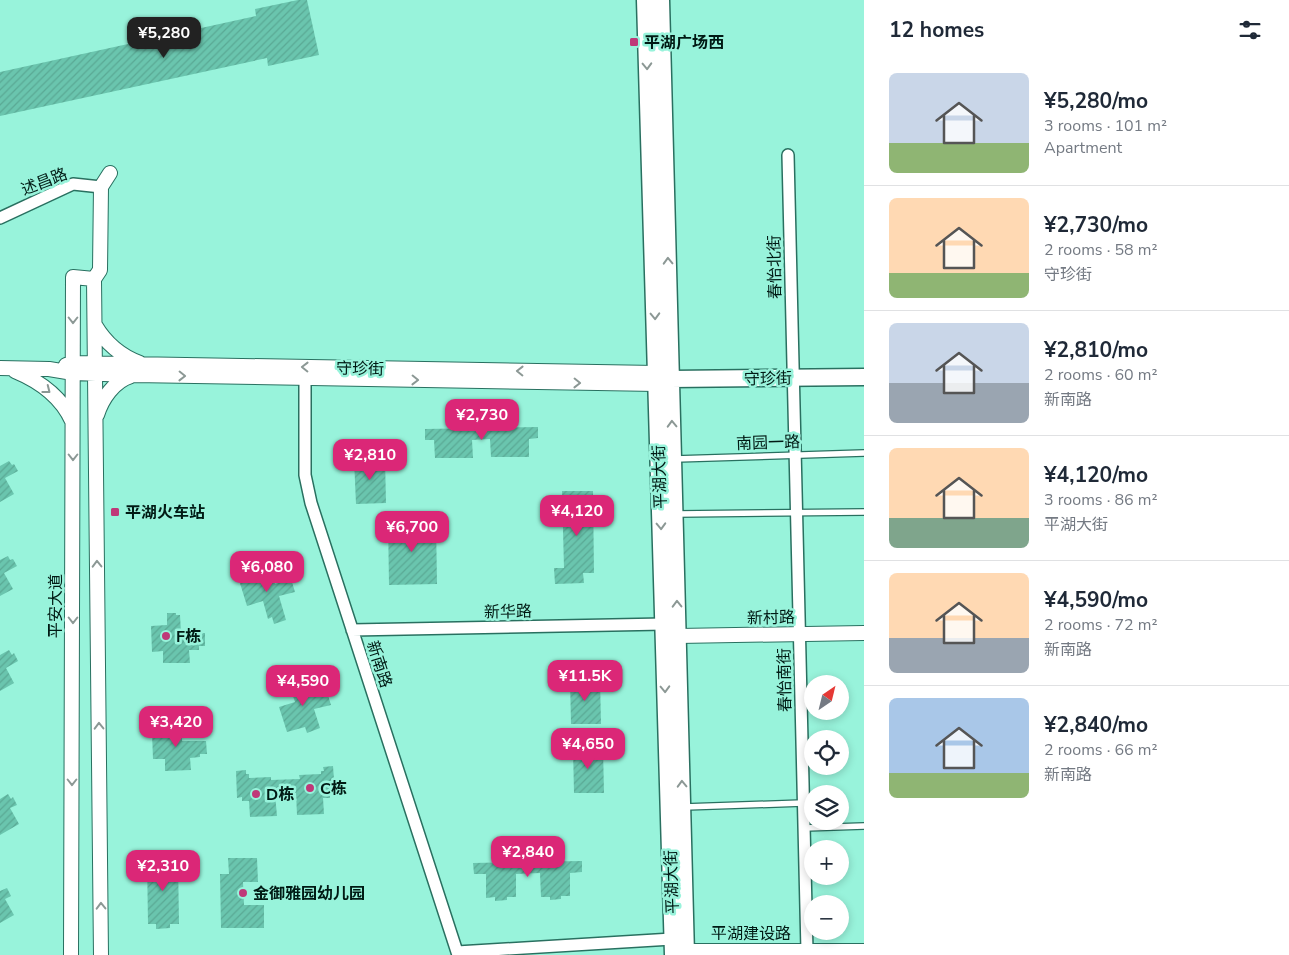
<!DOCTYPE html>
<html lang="en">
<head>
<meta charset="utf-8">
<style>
  body { margin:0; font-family:"Nunito Sans","Noto Sans SC",sans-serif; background:#f2f2f3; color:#1f2937; height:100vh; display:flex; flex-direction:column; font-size:19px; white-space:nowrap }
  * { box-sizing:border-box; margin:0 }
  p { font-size:16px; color:#747a83 }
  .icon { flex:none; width:28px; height:28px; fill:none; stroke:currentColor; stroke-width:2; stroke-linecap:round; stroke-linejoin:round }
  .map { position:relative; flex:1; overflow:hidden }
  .drawer { display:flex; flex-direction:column; background:#fff; width:425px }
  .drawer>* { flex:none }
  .needle { width:32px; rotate:35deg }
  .fabs { position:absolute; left:804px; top:675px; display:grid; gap:10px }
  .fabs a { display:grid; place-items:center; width:45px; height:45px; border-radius:50%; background:#fff; box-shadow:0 2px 8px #0003; font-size:25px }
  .price { position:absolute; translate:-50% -42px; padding:0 11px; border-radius:10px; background:#db2777; color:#fff; font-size:16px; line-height:32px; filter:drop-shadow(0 1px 2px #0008) }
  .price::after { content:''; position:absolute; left:50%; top:30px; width:15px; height:11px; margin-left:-8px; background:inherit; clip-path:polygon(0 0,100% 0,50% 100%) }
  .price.active { background:#222; color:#fff }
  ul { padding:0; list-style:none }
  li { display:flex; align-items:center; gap:15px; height:125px; padding:0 25px }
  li+li { border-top:1px solid #e0e1e3 }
  li span { display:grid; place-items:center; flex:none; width:140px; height:100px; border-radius:8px; color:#555 }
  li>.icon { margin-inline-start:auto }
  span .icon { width:60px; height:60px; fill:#fffc; stroke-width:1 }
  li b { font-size:21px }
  h2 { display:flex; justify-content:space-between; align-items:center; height:60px; padding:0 25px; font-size:21px }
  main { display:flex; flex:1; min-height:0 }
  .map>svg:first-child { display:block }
</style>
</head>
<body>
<main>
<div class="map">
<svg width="864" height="955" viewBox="0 0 864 955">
  <defs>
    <pattern id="building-hatch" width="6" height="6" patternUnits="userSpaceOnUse" patternTransform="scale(1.25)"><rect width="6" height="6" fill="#6ac5ae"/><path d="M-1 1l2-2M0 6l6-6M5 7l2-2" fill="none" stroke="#5aa995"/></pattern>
  </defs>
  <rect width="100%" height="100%" fill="#98f3db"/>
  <path fill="url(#building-hatch)" d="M 298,0 L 307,0 L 319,55 L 268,66 L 267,58 L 0,116 L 0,72 L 256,16 L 255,9 Z
    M 538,427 L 538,438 L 529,439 L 529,457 L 491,457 L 490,439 L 472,440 L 473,458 L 435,458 L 434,440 L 425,440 L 425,429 Z
    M 385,458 L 386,503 L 356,504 L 354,459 Z
    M 9,461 L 12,465 L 14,464 L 18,471 L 5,478 L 14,494 L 0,502 L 0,466 Z
    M 562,491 L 593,491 L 594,573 L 583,573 L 584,583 L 555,584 L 554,568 L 564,568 Z
    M 388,521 L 436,521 L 437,584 L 389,585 Z
    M 8,556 L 10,560 L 13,559 L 17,566 L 4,573 L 13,589 L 0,596 L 0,560 Z
    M 269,565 L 275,584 L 291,579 L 295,592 L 279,596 L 286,620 L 274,624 L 272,617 L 268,619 L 263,601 L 247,606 L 239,580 L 257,574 L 256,569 Z
    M 167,613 L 176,613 L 176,615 L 180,615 L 181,633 L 205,633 L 205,646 L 199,646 L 199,650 L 189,650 L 190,663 L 163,663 L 163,651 L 152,652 L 151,626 L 167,625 Z
    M 9,650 L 12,655 L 14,653 L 18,661 L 6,668 L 14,683 L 0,691 L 0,655 Z
    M 304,673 L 311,697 L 327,692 L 331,705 L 314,709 L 320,728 L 307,733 L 305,727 L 287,732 L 279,707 L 295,702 L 289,684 L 293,683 L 291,677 Z
    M 570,679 L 600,679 L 601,724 L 571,724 Z
    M 168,720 L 177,720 L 177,723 L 182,723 L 182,741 L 206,741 L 207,754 L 200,754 L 200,757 L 190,758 L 191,770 L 165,771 L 165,759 L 153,759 L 152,733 L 169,733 Z
    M 573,748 L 603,748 L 604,793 L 574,793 Z
    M 333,766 L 335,793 L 330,793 L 330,798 L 323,798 L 324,814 L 297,815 L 296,793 L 275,794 L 277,816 L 250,817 L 249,801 L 242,801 L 242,797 L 237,798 L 236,771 L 246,770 L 246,774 L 249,774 L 249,778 L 271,777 L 271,780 L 300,779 L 299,775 L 321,774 L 321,771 L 324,771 L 323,767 Z
    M 8,794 L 11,799 L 13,797 L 17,805 L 10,808 L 19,824 L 0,835 L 0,799 Z
    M 155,857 L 169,857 L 169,860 L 178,860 L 179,924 L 170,924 L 170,928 L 156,929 L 156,924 L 148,924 L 147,860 L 155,860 Z
    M 228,858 L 257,858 L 258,882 L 243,882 L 244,905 L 264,905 L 264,928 L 221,928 L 220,874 L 229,874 Z
    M 582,861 L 582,872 L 570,873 L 570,896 L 561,896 L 561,899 L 550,900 L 550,897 L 541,897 L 540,873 L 516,874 L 516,897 L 507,897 L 507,900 L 495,901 L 495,897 L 486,898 L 486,874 L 474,874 L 473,863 Z
    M 7,888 L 11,896 L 5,899 L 14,915 L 0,923 L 0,891 Z"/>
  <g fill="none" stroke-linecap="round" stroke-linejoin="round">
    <g stroke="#297060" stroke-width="8">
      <path id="service" d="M 675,459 L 864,453
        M 677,514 L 864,512
        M 684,807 L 803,803
        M 804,828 L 864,826"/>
    </g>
    <g stroke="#297060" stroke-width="14">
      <path id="minor" d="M 788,155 L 807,951
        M 0,218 L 73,184 L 101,187
        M 305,378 L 305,475 L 311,503 L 458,955
        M 352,630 L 664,624
        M 457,952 L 672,939"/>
    </g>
    <g stroke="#297060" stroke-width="16">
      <path id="tertiary" d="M 95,325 C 105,342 121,356 140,363
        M 66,365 L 73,363 L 656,373 L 666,377
        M 0,368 L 49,369 L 73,373 L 134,375 L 657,384 L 666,381
        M 15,371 C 39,381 61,396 72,421
        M 97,415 C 102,399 114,381 131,376
        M 678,636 L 864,633
        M 679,945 L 686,951 L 864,951
        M 71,955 L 73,277 L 94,279
        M 101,955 L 94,279 L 100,270 L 101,187 L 110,173"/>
    </g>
    <g stroke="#297060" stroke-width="19">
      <path id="secondary" d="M 645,0 L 673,955
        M 661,0 L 686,955
        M 671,379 L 864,377"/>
    </g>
    <use href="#service" stroke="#fff" stroke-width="5.5"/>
    <use href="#minor" stroke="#fff" stroke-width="11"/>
    <use href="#tertiary" stroke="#fff" stroke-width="14"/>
    <use href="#secondary" stroke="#fff" stroke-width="16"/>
  </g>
  <defs><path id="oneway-chevron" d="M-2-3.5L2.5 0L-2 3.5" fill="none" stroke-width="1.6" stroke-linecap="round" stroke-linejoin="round" transform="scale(1.25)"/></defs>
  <g stroke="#8c9895">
    <use href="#oneway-chevron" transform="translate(647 66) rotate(88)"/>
    <use href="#oneway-chevron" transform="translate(668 261) rotate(-92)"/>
    <use href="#oneway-chevron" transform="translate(655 316) rotate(88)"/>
    <use href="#oneway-chevron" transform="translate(73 320) rotate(90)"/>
    <use href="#oneway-chevron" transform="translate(305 367) rotate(-179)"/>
    <use href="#oneway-chevron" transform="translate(520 371) rotate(-179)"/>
    <use href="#oneway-chevron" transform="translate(182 376) rotate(1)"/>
    <use href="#oneway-chevron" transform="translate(415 380) rotate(1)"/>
    <use href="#oneway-chevron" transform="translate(577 383) rotate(1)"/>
    <use href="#oneway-chevron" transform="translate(47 390) rotate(38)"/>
    <use href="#oneway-chevron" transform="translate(672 424) rotate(-92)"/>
    <use href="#oneway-chevron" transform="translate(73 457) rotate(90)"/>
    <use href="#oneway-chevron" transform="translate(661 526) rotate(88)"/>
    <use href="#oneway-chevron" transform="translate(97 564) rotate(-91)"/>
    <use href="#oneway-chevron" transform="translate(677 604) rotate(-91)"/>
    <use href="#oneway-chevron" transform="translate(73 620) rotate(90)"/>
    <use href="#oneway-chevron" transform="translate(665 689) rotate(88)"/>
    <use href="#oneway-chevron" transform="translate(99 726) rotate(-91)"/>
    <use href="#oneway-chevron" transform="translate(72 782) rotate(90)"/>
    <use href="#oneway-chevron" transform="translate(682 784) rotate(-92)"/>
    <use href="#oneway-chevron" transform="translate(101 906) rotate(-91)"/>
  </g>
  <g fill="#bf3878" stroke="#98f3db" stroke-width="2">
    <rect x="629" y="37" width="10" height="10" rx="2.5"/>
    <rect x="110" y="507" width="10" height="10" rx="2.5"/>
    <circle cx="166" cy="636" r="5"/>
    <circle cx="310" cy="788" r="5"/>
    <circle cx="256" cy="794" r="5"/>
    <circle cx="243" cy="893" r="5"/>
  </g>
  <g text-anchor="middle" stroke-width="5" stroke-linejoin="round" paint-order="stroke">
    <g font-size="16" font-weight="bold" fill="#001a14" stroke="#98f3db" text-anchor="start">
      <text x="644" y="48">平湖广场西</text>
      <text x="125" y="518">平湖火车站</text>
      <text x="176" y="642">F栋</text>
      <text x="320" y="794">C栋</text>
      <text x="266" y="800">D栋</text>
      <text x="253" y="899">金御雅园幼儿园</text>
    </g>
    <g font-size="16" fill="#001a14" stroke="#98f3db">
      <text transform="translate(44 181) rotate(-21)" y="6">述昌路</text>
      <text transform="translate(774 267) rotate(-91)" y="6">春怡北街</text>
      <text transform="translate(360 368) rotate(1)" y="6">守珍街</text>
      <text transform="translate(768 378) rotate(-1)" y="6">守珍街</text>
      <text transform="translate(768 442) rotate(-2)" y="6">南园一路</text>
      <text transform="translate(659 477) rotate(-92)" y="6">平湖大街</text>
      <text transform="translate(55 606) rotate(-90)" y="6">平安大道</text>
      <text transform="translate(508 611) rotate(-1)" y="6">新华路</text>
      <text transform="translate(771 617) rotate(-1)" y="6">新村路</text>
      <text transform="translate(380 664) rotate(72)" y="6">新南路</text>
      <text transform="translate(784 680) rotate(-91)" y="6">春怡南街</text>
      <text transform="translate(671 882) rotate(-92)" y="6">平湖大街</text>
      <text x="751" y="939">平湖建设路</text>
    </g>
  </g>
</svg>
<div class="fabs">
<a><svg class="needle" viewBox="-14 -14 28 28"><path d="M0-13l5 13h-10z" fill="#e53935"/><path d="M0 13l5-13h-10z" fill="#747a83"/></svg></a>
<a><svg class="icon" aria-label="locate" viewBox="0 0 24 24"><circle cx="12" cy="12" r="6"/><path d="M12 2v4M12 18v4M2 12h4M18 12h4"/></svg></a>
<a><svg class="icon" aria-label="layers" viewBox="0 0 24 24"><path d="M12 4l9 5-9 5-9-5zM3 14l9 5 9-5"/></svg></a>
<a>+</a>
<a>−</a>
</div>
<b class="price active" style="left:164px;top:59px">¥5,280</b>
<b class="price" style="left:482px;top:441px">¥2,730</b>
<b class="price" style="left:370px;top:481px">¥2,810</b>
<b class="price" style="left:577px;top:537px">¥4,120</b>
<b class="price" style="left:412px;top:553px">¥6,700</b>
<b class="price" style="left:267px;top:593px">¥6,080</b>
<b class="price" style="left:585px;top:702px">¥11.5K</b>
<b class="price" style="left:303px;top:707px">¥4,590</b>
<b class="price" style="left:176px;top:748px">¥3,420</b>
<b class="price" style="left:588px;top:770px">¥4,650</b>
<b class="price" style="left:528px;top:878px">¥2,840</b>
<b class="price" style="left:163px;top:892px">¥2,310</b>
</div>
<section class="drawer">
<h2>12 homes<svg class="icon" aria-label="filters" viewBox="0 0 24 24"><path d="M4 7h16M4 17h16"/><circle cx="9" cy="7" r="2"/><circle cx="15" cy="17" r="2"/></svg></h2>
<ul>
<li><span style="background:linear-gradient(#c9d6e8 70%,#8fb573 0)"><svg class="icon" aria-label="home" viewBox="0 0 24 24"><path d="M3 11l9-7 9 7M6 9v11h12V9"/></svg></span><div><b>¥5,280/mo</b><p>3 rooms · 101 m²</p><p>Apartment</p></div></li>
<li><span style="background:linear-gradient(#ffd9b3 75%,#8fb573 0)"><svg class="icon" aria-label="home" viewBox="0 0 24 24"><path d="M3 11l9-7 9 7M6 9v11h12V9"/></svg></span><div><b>¥2,730/mo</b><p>2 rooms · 58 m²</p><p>守珍街</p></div></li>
<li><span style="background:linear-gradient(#c9d6e8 60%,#9aa5b1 0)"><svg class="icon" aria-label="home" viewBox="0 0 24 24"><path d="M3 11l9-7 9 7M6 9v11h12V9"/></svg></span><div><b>¥2,810/mo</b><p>2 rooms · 60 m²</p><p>新南路</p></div></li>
<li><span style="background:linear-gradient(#ffd9b3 70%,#7fa58c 0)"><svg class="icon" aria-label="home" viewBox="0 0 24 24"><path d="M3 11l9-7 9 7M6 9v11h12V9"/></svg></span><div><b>¥4,120/mo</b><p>3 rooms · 86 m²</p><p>平湖大街</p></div></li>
<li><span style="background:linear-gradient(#ffd9b3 65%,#9aa5b1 0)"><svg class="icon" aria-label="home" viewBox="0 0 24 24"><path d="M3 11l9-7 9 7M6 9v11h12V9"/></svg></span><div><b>¥4,590/mo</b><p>2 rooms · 72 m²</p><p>新南路</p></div></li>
<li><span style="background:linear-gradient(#a9c7e8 75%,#8fb573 0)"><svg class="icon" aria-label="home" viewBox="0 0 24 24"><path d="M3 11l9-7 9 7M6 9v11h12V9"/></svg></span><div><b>¥2,840/mo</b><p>2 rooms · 66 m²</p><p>新南路</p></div></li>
</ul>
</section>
</main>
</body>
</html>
